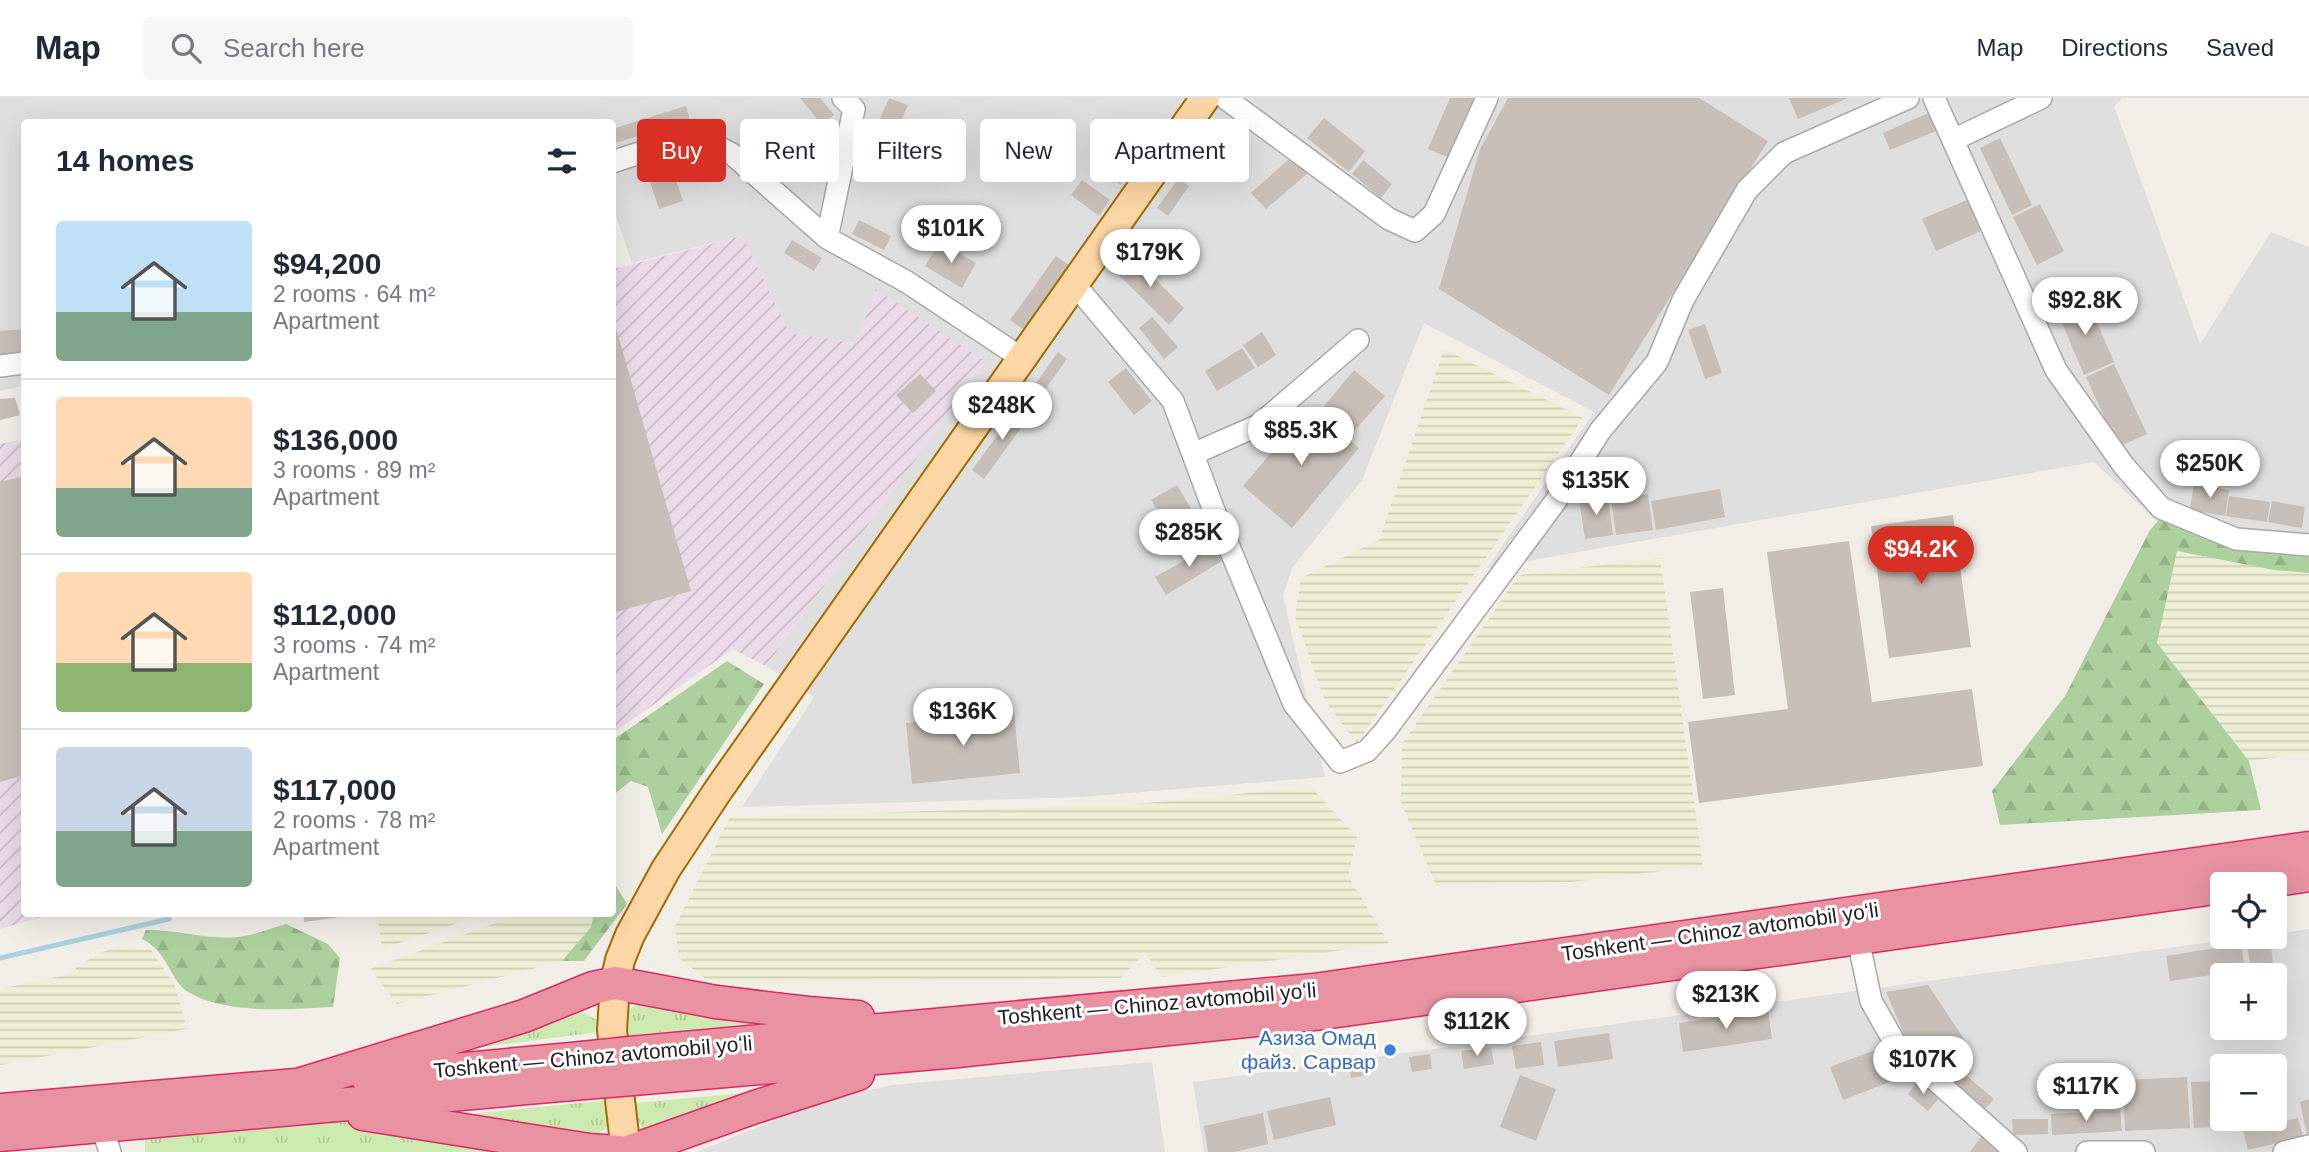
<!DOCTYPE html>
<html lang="en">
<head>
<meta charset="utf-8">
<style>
  body { margin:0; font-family:Arial,sans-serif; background:#f6f6f7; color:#1f2937; height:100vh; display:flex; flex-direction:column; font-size:26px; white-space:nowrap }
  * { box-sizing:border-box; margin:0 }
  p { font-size:23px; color:#747a83 }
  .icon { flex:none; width:38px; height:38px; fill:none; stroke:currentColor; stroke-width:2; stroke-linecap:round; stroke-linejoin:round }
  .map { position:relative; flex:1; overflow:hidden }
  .drawer { position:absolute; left:21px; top:21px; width:595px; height:798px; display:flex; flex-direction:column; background:#fff; border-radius:7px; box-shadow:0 7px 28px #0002 }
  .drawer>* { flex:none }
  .hud { position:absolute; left:637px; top:21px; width:665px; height:63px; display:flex; gap:14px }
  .fabs { position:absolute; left:2210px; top:774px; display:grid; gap:14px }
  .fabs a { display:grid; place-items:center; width:77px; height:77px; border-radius:7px; background:#fff; box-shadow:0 7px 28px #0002; font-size:35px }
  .price { position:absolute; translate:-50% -60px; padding:0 16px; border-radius:24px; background:#fff; color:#222; font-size:23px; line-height:46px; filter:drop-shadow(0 2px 4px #0008) }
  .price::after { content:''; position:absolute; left:50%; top:42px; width:21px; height:16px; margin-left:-10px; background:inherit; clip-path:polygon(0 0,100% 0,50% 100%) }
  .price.selected { background:#d93025; color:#fff }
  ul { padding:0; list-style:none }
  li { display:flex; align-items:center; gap:21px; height:175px; padding:0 35px }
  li+li { border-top:2px solid #e0e1e3 }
  li span { display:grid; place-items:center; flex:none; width:196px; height:140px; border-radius:7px; color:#555 }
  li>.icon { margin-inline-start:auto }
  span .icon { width:84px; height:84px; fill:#fffc; stroke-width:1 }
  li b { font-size:30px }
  h2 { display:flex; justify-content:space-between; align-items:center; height:84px; padding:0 35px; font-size:30px }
  .tag { padding:0 24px; border-radius:7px; background:#fff; box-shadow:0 7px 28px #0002; font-size:24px; line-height:63px }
  .tag.selected { background:#d93025; color:#fff }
  header { display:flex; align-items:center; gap:42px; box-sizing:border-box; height:98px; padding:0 35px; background:#fff; border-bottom:2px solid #e0e1e3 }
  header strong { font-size:33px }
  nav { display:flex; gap:38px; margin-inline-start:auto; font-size:24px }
  .search { width:490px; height:63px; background:#f6f6f7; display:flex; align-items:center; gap:18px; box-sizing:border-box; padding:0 24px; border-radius:7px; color:#747a83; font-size:26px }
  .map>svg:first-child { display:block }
</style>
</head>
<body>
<header>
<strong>Map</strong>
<div class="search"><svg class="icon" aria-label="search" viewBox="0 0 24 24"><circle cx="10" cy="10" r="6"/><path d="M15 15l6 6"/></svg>Search here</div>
<nav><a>Map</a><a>Directions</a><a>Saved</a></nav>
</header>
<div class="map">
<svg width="2309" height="1054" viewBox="0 0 2309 1054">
  <defs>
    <pattern id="industrial-furrows" width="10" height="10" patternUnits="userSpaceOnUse" patternTransform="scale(1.75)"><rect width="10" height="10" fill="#ebdbe8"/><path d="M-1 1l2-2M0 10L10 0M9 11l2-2" fill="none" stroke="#c9bcc7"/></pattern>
    <pattern id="farmland-rules" width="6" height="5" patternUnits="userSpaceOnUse" patternTransform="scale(1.75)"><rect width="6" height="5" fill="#eef0d5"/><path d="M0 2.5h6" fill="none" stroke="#ccceb7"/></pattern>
    <pattern id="grass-tufts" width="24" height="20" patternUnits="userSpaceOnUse" patternTransform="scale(1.75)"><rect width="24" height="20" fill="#cdebb0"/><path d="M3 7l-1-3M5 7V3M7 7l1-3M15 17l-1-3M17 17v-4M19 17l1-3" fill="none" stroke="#b0c997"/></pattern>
    <pattern id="forest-firs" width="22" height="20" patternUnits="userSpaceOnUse" patternTransform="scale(1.75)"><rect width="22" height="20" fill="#add19e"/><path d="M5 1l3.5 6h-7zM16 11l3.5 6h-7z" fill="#95b388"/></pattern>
  </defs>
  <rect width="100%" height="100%" fill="#f2efe9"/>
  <path fill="#e0dfdf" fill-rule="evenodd" d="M 0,0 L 2123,0 L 2114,8 L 2200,246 L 2271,134 L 2309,149 L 2309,467 L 2162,428 L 2094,364 L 1487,470 L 1594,314 L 1424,225 L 1362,382 L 1292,470 L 1283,498 L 1325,679 L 1082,699 L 742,709 L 814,599 L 766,568 L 985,264 L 876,192 L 856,245 L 790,235 L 742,138 L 632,165 L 613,109 L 612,24 L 24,24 L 24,288 L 0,293 Z
    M 2309,831 L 2309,1054 L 1204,1054 L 1193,984 L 2255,838 L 2275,838 L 2275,836 ZM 2222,877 L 2275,877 L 2275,929 L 2222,929 ZM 2222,968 L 2275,968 L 2275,1020 L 2222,1020 Z
    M 1152,964 L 1165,1054 L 696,1054 L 828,1001 L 892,987 Z"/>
  <path fill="url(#industrial-furrows)" d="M 742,138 L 790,235 L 856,245 L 876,191 L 986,264 L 766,568 L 733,551 L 613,635 L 613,171 Z
    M 24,341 L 24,816 L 52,816 L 0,831 L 0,346 Z"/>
  <path fill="url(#farmland-rules)" d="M 1444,251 L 1583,320 L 1357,645 L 1325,603 L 1295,519 L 1301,480 L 1379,442 Z
    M 2177,453 L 2274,472 L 2309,475 L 2309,655 L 2249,663 L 2157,545 Z
    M 1660,460 L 1703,768 L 1571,784 L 1436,787 L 1401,705 L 1402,646 L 1519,477 Z
    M 1311,689 L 1357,739 L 1348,778 L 1389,845 L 1162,879 L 1145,855 L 1121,880 L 712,886 L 679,860 L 675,828 L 730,719 L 1127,707 Z
    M 377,816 L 484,816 L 382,851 Z
    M 520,816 L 594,816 L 591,829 L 562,863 L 397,906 L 370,871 Z
    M 125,847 L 151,852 L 175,888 L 187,931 L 0,967 L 0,891 L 66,877 L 99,855 Z"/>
  <path fill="url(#grass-tufts)" d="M 648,903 L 769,924 L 630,937 L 628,932 L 623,933 C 623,913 630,908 648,903 Z
    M 583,914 L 597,922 L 599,934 L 429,956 L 558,917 Z
    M 800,990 L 655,1033 L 642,1030 L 636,1018 L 634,1005 Z
    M 611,1002 L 610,1025 L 604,1032 L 590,1038 L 417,1021 Z
    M 338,1023 L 537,1054 L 145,1054 L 145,1041 Z"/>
  <path fill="url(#forest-firs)" d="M 2164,416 L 2309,453 L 2309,475 L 2274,472 L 2177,453 L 2157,545 L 2249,663 L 2261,712 L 2000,727 L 1992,693 L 2065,598 L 2150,432 Z
    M 727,563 L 764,586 L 662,736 L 648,689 L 631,683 L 613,697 L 613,642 Z
    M 613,783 L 627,806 L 584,863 L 562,863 L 591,829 L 594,816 L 612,816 Z
    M 286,826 L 328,846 L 340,860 L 333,909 C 291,911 225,917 188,894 C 170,883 168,853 142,841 L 146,832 C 177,831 215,844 244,838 C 258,836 272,830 286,826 Z"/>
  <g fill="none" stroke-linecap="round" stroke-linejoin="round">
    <path stroke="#aad3df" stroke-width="5" d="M 0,860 L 169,821"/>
  </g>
  <path fill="#c7bfb8" d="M 800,0 L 820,0 L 834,17 L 822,27 Z
    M 889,0 L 908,7 L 877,76 L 859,68 Z
    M 1450,0 L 1478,0 L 1452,61 L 1428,51 Z
    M 1508,0 L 1699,0 L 1768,43 L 1609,297 L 1439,191 L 1480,51 Z
    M 1789,0 L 1848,0 L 1798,21 Z
    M 686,8 L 690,22 L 612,46 L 612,31 Z
    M 1928,15 L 1936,33 L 1890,52 L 1883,35 Z
    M 1324,20 L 1365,53 L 1349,74 L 1307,40 Z
    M 825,34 L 837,35 L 832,71 L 820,70 Z
    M 2000,40 L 2032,107 L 2012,117 L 1980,50 Z
    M 1103,56 L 1130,75 L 1121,87 L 1094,69 Z
    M 1289,61 L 1308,75 L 1266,111 L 1251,95 Z
    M 1363,62 L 1392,86 L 1381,100 L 1352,76 Z
    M 672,70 L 683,103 L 659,111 L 648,78 Z
    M 1179,80 L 1189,88 L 1168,118 L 1157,110 Z
    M 1082,82 L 1110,102 L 1099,118 L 1071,97 Z
    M 1967,102 L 1981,133 L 1936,153 L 1922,121 Z
    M 2040,106 L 2064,153 L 2037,167 L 2013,119 Z
    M 859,122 L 891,138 L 884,152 L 852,136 Z
    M 792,142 L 822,160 L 814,173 L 784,155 Z
    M 939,144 L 976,165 L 962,190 L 925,168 Z
    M 1129,155 L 1184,210 L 1169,227 L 1116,174 Z
    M 1056,158 L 1069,167 L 1024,232 L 1010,222 Z
    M 2087,201 L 2114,264 L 2084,277 L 2057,213 Z
    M 612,216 L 691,493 L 612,515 Z
    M 1152,219 L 1178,249 L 1164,261 L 1139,230 Z
    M 1705,226 L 1722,275 L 1705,281 L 1688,232 Z
    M 24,231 L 24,256 L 0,258 L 0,233 Z
    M 1262,234 L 1276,257 L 1258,269 L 1243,247 Z
    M 1242,250 L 1255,270 L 1217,293 L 1205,273 Z
    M 1058,254 L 1067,261 L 1033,308 L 1024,302 Z
    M 2114,266 L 2147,336 L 2118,349 L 2086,279 Z
    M 1126,270 L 1152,303 L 1134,317 L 1108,284 Z
    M 1354,272 L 1385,298 L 1350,338 L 1320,313 Z
    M 920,276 L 936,293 L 913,315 L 896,297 Z
    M 15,300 L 20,317 L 0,322 L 0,301 Z
    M 1020,306 L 1032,315 L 984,381 L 972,372 Z
    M 1310,309 L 1359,350 L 1292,430 L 1243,388 Z
    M 24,378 L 24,677 L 0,684 L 0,384 Z
    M 2194,386 L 2229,392 L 2225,418 L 2190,412 Z
    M 1177,387 L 1202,429 L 1177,444 L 1151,402 Z
    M 1720,391 L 1725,419 L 1656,432 L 1651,403 Z
    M 1648,396 L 1653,432 L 1616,437 L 1611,401 Z
    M 1608,398 L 1613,437 L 1585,441 L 1579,402 Z
    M 2229,398 L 2270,404 L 2267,424 L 2226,418 Z
    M 2272,403 L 2305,409 L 2302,430 L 2268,424 Z
    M 1953,417 L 1971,549 L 1889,560 L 1871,428 Z
    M 1849,443 L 1872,604 L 1972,591 L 1983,668 L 1699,705 L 1688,624 L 1788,611 L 1767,454 Z
    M 1213,446 L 1222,463 L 1166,497 L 1155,479 Z
    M 1723,490 L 1735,597 L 1703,601 L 1690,494 Z
    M 1014,614 L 1020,675 L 912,686 L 906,625 Z
    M 303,816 L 356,816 L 356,817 L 304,824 Z
    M 2270,843 L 2275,877 L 2252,877 L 2247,846 Z
    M 2241,846 L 2245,872 L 2170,883 L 2166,858 Z
    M 1928,887 L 1966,944 L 1931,966 L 1907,943 L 1886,894 Z
    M 1768,912 L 1772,941 L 1683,954 L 1679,925 Z
    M 1609,935 L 1613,961 L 1558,969 L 1554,943 Z
    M 1541,944 L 1544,967 L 1516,971 L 1512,948 Z
    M 1888,947 L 1900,980 L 1843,1002 L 1830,969 Z
    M 1491,949 L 1494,966 L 1464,971 L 1461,953 Z
    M 1430,956 L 1432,971 L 1412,974 L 1409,959 Z
    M 1369,965 L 1370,977 L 1351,980 L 1349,968 Z
    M 1961,973 L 1994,1001 L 1983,1013 L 1951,985 Z
    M 1520,977 L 1556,991 L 1536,1043 L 1500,1029 Z
    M 2187,979 L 2190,1030 L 2125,1033 L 2123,982 Z
    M 1918,982 L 1939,1000 L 1928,1013 L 1908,996 Z
    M 2222,983 L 2222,1020 L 2243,1020 L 2244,1027 L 2194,1030 L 2191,984 Z
    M 1330,999 L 1336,1027 L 1274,1042 L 1267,1013 Z
    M 2309,1001 L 2309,1042 L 2308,1042 L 2300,1004 Z
    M 2120,1012 L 2122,1033 L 2052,1037 L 2051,1016 Z
    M 1263,1015 L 1268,1046 L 1235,1054 L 1208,1054 L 1204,1028 Z
    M 2298,1020 L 2303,1039 L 2248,1052 L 2243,1033 Z
    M 2012,1021 L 2048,1021 L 2048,1036 L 2013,1037 Z
    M 1984,1035 L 2003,1054 L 1970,1054 Z"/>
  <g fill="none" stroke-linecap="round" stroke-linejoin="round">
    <g stroke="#a9a9a9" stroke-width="24">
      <path id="minor" d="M 1225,0 L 1389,121 L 1415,133 L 1434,116 L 1487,0
        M 1934,0 L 2056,272 L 2124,368 L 2161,410 L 2236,441 L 2309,447
        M 1953,42 L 2041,0
        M 612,64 L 658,49 L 689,34 L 732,56 L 827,140 L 907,184 L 1023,261
        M 827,140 L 854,11 L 843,0
        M 1075,187 L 1173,303 L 1213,410 L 1294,606 L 1340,664 L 1367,653 L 1385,633 L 1555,404 L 1600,333 L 1657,264 L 1683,202 L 1747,92 L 1784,55 L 1908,0
        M 0,268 L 24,265
        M 1193,356 L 1259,327 L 1358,242
        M 1858,841 L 1871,903 L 1896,947 L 2016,1054
        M 101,1026 L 110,1054
        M 2087,1054 L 2144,1054
        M 2284,1054 L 2309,1048"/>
    </g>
    <g stroke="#a06b00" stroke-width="32">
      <path id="major" d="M 626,1054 L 612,932 L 615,885 L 620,862 L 630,837 L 666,771 L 719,691 L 1205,0"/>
    </g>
    <g stroke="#dc2a67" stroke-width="35">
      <path id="highway" d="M 2249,786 L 2309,777
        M 630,955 L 1314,892 L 2309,750
        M 368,980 L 582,960
        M 633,981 L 958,953 L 1323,915 L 2222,789
        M 301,986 L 524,918 L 593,890 L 615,885 L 716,904 L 808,915 L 858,919
        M 0,1012 L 320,985
        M 363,1016 L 589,1052 L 619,1054
        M 0,1037 L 584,985
        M 628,1054 L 755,1009 L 858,976"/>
    </g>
    <use href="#minor" stroke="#fff" stroke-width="21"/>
    <use href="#major" stroke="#fcd6a4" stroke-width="28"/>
    <use href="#highway" stroke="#e892a2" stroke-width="32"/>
    <g stroke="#dc2a67" stroke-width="35" stroke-linecap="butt">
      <path id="highway-bridge" d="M 582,960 L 630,955
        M 584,985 L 633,981"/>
    </g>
    <use href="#highway-bridge" stroke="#e892a2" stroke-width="32"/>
  </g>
  <circle fill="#3f7fe0" stroke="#fff" stroke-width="2.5" cx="1390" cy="952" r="7"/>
  <g text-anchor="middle" stroke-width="6" stroke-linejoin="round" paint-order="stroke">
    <g font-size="21" fill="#222" stroke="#fff">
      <text transform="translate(1720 834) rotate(-8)" y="7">Toshkent — Chinoz avtomobil yoʻli</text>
      <text transform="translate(1157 906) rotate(-5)" y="7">Toshkent — Chinoz avtomobil yoʻli</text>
      <text transform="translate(593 959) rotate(-5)" y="7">Toshkent — Chinoz avtomobil yoʻli</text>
    </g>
    <g font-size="21" fill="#366cbe" stroke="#fff" text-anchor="end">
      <text x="1376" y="947">Азиза Омад<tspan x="1376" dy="24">файз. Сарвар</tspan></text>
    </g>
  </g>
</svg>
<div class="fabs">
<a><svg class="icon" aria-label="locate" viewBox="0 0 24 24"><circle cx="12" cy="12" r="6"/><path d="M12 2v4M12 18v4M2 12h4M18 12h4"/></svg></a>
<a>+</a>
<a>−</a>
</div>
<b class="price" style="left:951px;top:167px">$101K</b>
<b class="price" style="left:1150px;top:191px">$179K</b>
<b class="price" style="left:2085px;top:239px">$92.8K</b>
<b class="price" style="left:1002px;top:344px">$248K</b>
<b class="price" style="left:1301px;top:369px">$85.3K</b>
<b class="price" style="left:2210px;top:402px">$250K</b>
<b class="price" style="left:1596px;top:419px">$135K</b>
<b class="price" style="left:1189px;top:471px">$285K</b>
<b class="price selected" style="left:1921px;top:488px">$94.2K</b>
<b class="price" style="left:963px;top:650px">$136K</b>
<b class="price" style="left:1726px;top:933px">$213K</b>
<b class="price" style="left:1477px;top:960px">$112K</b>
<b class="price" style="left:1923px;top:998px">$107K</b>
<b class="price" style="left:2086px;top:1025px">$117K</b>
<div class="hud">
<a class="tag selected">Buy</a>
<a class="tag">Rent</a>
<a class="tag">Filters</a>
<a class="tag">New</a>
<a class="tag">Apartment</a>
</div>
<section class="drawer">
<h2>14 homes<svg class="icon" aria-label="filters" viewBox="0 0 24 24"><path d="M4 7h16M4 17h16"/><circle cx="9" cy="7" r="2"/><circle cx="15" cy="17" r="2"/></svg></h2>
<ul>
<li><span style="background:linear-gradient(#bfe0f5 65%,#7fa58c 0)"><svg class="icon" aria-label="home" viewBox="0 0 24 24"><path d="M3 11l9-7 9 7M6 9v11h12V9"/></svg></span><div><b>$94,200</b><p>2 rooms · 64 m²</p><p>Apartment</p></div></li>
<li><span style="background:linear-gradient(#ffd9b3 65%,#7fa58c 0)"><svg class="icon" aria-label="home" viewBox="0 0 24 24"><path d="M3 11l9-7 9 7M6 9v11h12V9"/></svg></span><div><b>$136,000</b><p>3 rooms · 89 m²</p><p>Apartment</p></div></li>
<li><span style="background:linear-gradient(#ffd9b3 65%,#8fb573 0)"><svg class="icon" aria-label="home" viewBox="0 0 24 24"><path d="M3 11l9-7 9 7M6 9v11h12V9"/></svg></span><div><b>$112,000</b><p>3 rooms · 74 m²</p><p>Apartment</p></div></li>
<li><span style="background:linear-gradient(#c9d6e8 60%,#7fa58c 0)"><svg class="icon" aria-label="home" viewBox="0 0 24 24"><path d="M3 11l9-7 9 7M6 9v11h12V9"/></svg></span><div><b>$117,000</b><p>2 rooms · 78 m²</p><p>Apartment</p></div></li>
</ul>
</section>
</div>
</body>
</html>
